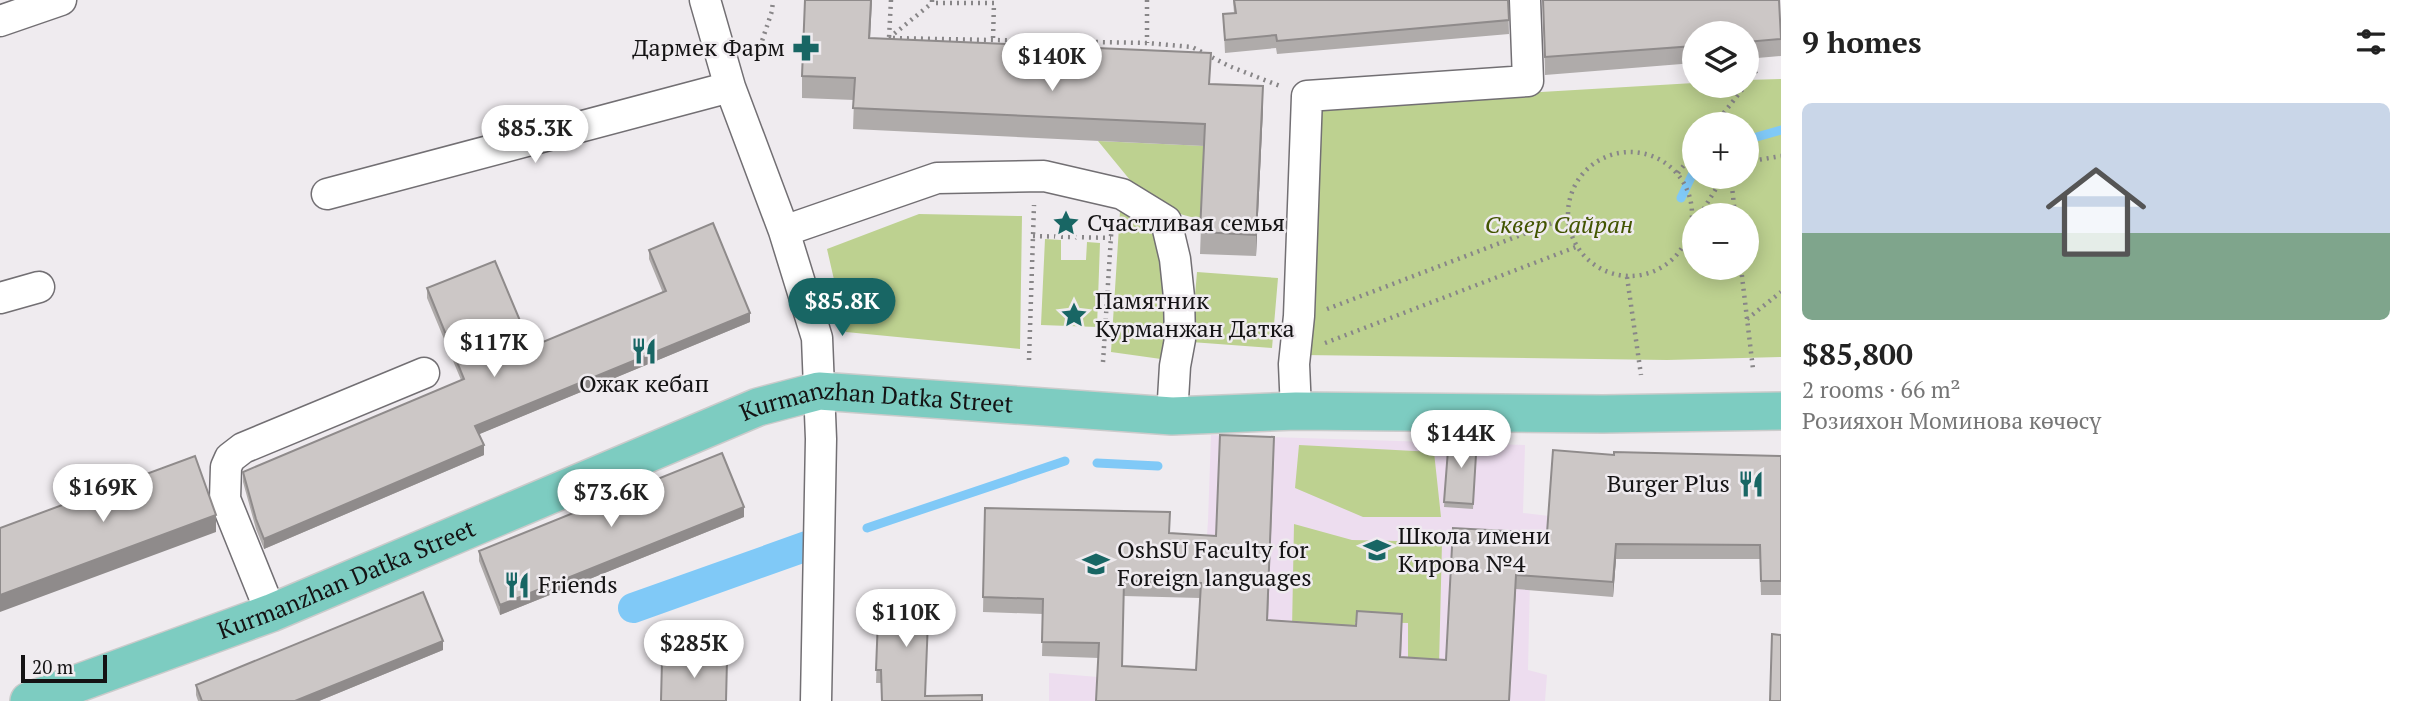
<!DOCTYPE html>
<html lang="en">
<head>
<meta charset="utf-8">
<style>
  body { margin:0; font-family:"PT Serif",serif; background:#f2f2f2; color:#222; height:100vh; display:flex; flex-direction:column; font-size:26px; white-space:nowrap }
  * { box-sizing:border-box; margin:0 }
  p { font-size:23px; color:#767676 }
  .icon { flex:none; width:38px; height:38px; fill:none; stroke:currentColor; stroke-width:2; stroke-linecap:round; stroke-linejoin:round }
  .map { position:relative; flex:1; overflow:hidden }
  .panel { display:flex; flex-direction:column; background:#fff; width:630px }
  .panel>* { flex:none }
  .buttons { position:absolute; left:1682px; top:21px; display:grid; gap:14px }
  .buttons a { display:grid; place-items:center; width:77px; height:77px; border-radius:50%; background:#fff; box-shadow:0 4px 18px #0003; font-size:35px }
  .scale { position:absolute; left:21px; bottom:18px; width:86px; box-sizing:border-box; padding-left:7px; border:4px solid #141314; border-top:0; font-size:19px; line-height:24px; white-space:nowrap; color:#141314; -webkit-text-stroke:5px #efebef; paint-order:stroke }
  .price { position:absolute; translate:-50% -60px; padding:0 16px; border-radius:24px; background:#fff; color:#222; font-size:23px; line-height:46px; filter:drop-shadow(0 2px 4px #0008) }
  .price::after { content:''; position:absolute; left:50%; top:42px; width:21px; height:16px; margin-left:-10px; background:inherit; clip-path:polygon(0 0,100% 0,50% 100%) }
  .price.active { background:#186664; color:#fff }
  ul { padding:0; list-style:none }
  li { display:grid; align-content:center; gap:14px; height:371px; padding:0 21px }
  li span { display:grid; place-items:center; height:217px; border-radius:10px; color:#555 }
  li>.icon { margin-inline-start:auto }
  span .icon { width:126px; height:126px; fill:#fffc; stroke-width:1 }
  li b { font-size:30px }
  h2 { display:flex; justify-content:space-between; align-items:center; height:84px; padding:0 21px; font-size:30px }
  main { display:flex; flex:1; min-height:0 }
  .map>svg:first-child { display:block }
</style>
</head>
<body>
<main>
<div class="map">
<svg width="1781" height="701" viewBox="0 0 1781 701">
  <rect width="100%" height="100%" fill="#efebef"/>
  <path fill="#edddef" d="M 1211,435 L 1525,445 L 1523,513 L 1549,516 L 1547,579 L 1530,579 L 1528,670 L 1547,675 L 1545,701 L 1049,701 L 1049,673 L 1196,685 L 1208,521 Z"/>
  <path fill="#bdd190" fill-rule="evenodd" d="M 1781,79 L 1781,357 L 1667,360 L 1304,355 L 1316,105 L 1694,83 L 1694,86 L 1746,86 L 1747,80 ZM 1694,124 L 1746,124 L 1746,177 L 1694,177 ZM 1694,215 L 1746,215 L 1746,268 L 1694,268 Z
    M 1098,141 L 1205,146 L 1202,220 L 1158,208 L 1130,180 Z
    M 1120,211 L 1155,226 L 1167,252 L 1169,330 L 1161,359 L 1111,352 Z
    M 919,214 L 1022,216 L 1020,349 L 846,332 L 827,249 Z
    M 1045,239 L 1061,240 L 1061,260 L 1086,260 L 1087,242 L 1100,243 L 1097,327 L 1041,325 Z
    M 1197,272 L 1278,278 L 1272,348 L 1191,342 Z
    M 1299,445 L 1434,452 L 1441,517 L 1363,517 L 1295,488 Z
    M 1294,524 L 1352,540 L 1442,542 L 1439,665 L 1408,664 L 1408,623 L 1355,622 L 1355,661 L 1292,629 Z"/>
  <g fill="none" stroke-linecap="round" stroke-linejoin="round">
    <path stroke="#80c9f7" stroke-width="9" d="M 1746,140 L 1781,130
      M 1681,198 L 1694,171
      M 1097,463 L 1158,466
      M 867,528 L 1065,461"/>
    <path stroke="#80c9f7" stroke-width="30" d="M 633,608 L 807,546"/>
    <g stroke="#726f73" stroke-width="33">
      <path id="minor" d="M 705,0 L 730,87 L 784,231 L 817,338 L 821,439 L 816,701
        M 0,21 L 61,0
        M 327,194 L 730,87
        M 784,231 L 937,178 L 1044,176 L 1122,194 L 1166,221 L 1175,259 L 1179,297 L 1180,339 L 1175,366 L 1172,416
        M 0,298 L 39,287
        M 1296,411 L 1294,364 L 1299,316 L 1307,96 L 1528,81 L 1525,0
        M 271,613 L 225,499 L 226,467 L 230,458 L 243,448 L 424,373"/>
    </g>
    <g stroke="#cbcbcb" stroke-width="40">
      <g id="major">
        <path id="s1" d="M 29,701 L 271,613 L 758,407 L 819,391 L 1172,416 L 1296,411 L 1603,414 L 1781,411"/>
      </g>
    </g>
    <path stroke="#888688" stroke-width="4.5" stroke-dasharray="2 5" stroke-linecap="butt" d="M 891,0 L 889,38 L 1147,43 L 1192,47 L 1229,66 L 1280,86
      M 932,0 L 932,3 L 994,3 L 993,39
      M 1147,0 L 1147,43
      M 889,38 L 932,3
      M 760,47 L 772,11 L 773,0
      M 1746,83 L 1758,69
      M 1715,124 L 1745,86
      M1568 214a62 62 0 1 1 124 0a62 62 0 1 1-124 0Z
      M 1746,162 L 1781,156
      M 1678,173 L 1694,152
      M 1731,177 L 1735,215
      M 1700,215 L 1723,177
      M 1033,236 L 1111,238
      M 1741,268 L 1753,369
      M 1627,277 L 1641,375
      M 1327,309 L 1568,217
      M 1747,319 L 1781,292
      M 1325,343 L 1576,247
      M 1029,360 L 1034,205
      M 1103,362 L 1112,221"/>
    <use href="#minor" stroke="#fff" stroke-width="30"/>
    <use href="#major" stroke="#7dccc1" stroke-width="37"/>
  </g>
  <path fill="#afabaa" fill-rule="evenodd" d="M 1233,0 L 1508,0 L 1509,34 L 1277,54 L 1276,48 L 1225,53 L 1223,14 L 1234,13 Z
    M 1543,0 L 1781,38 L 1781,56 L 1746,59 L 1746,33 L 1694,33 L 1694,63 L 1545,75 Z
    M 870,38 L 1211,84 L 1263,108 L 1256,256 L 1200,254 L 1204,146 L 853,129 L 854,100 L 802,98 L 802,76 Z
    M 649,250 L 750,322 L 479,434 L 484,455 L 264,549 L 256,529 L 243,482 L 243,472 L 461,380 L 427,298 L 427,288 L 531,347 L 663,293 L 649,259 Z
    M 1449,437 L 1477,438 L 1473,509 L 1444,507 Z
    M 1274,452 L 1268,620 L 1402,628 L 1401,657 L 1446,660 L 1547,533 L 1614,455 L 1781,456 L 1781,595 L 1761,595 L 1760,559 L 1616,559 L 1613,597 L 1516,589 L 1509,701 L 1096,701 L 1099,658 L 1042,656 L 1043,614 L 983,612 L 985,508 L 1170,534 L 1216,536 ZM 1124,596 L 1200,598 L 1196,670 L 1122,666 Z
    M 744,517 L 500,615 L 479,561 L 479,551 Z
    M 879,593 L 929,595 L 925,696 L 982,695 L 982,701 L 882,701 L 881,683 L 876,683 Z
    M 443,650 L 319,701 L 198,701 L 196,695 L 196,685 Z"/>
  <path fill="#8f8b8b" d="M 871,0 L 872,0 L 869,59 L 869,38 Z
    M 1263,86 L 1263,108 L 1256,256 L 1256,235 Z
    M 750,313 L 750,322 L 475,436 L 475,426 Z
    M 484,445 L 484,455 L 264,549 L 264,539 Z
    M 744,507 L 744,517 L 500,615 L 500,605 Z
    M 216,515 L 216,532 L 0,612 L 0,595 Z
    M 1616,544 L 1616,559 L 1613,597 L 1613,582 Z
    M 443,641 L 443,650 L 319,701 L 295,701 Z"/>
  <path fill="#ccc7c6" stroke="#8f8b8b" stroke-width="2" fill-rule="evenodd" d="M 805,0 L 871,0 L 869,38 L 1211,53 L 1209,84 L 1263,86 L 1256,235 L 1200,232 L 1205,124 L 853,108 L 855,78 L 802,76 Z
    M 1234,0 L 1508,0 L 1509,20 L 1277,41 L 1276,35 L 1225,40 L 1223,14 L 1236,13 Z
    M 1543,0 L 1779,0 L 1781,39 L 1746,42 L 1746,33 L 1694,33 L 1694,46 L 1545,57 Z
    M 713,223 L 750,313 L 475,426 L 484,445 L 264,539 L 256,519 L 243,472 L 464,379 L 427,288 L 495,261 L 531,347 L 666,291 L 649,250 Z
    M 1220,435 L 1274,437 L 1267,620 L 1356,626 L 1357,611 L 1402,614 L 1400,657 L 1446,660 L 1453,528 L 1547,533 L 1553,450 L 1614,455 L 1614,452 L 1781,456 L 1781,581 L 1761,581 L 1760,545 L 1616,544 L 1613,582 L 1516,575 L 1509,701 L 1096,701 L 1099,643 L 1042,642 L 1043,599 L 983,597 L 985,508 L 1170,512 L 1169,533 L 1216,536 ZM 1124,581 L 1201,583 L 1196,670 L 1122,666 Z
    M 1449,437 L 1477,438 L 1473,504 L 1444,502 Z
    M 722,453 L 744,507 L 500,605 L 479,551 Z
    M 195,456 L 216,515 L 0,595 L 0,528 Z
    M 423,592 L 443,641 L 295,701 L 202,701 L 196,685 Z
    M 879,593 L 929,595 L 925,696 L 982,695 L 982,701 L 882,701 L 881,670 L 876,670 Z
    M 1772,634 L 1781,635 L 1781,701 L 1770,701 Z
    M 662,660 L 727,660 L 726,701 L 661,701 Z"/>
  <defs>
    <g id="pharmacy-bare" transform="scale(2.1)"><path d="M-2-6h4v4h4v4h-4v4h-4v-4h-4v-4h4Z" fill="#186664" stroke="#efebef" stroke-width="2.5" paint-order="stroke"/></g>
    <g id="sight-bare" transform="scale(2.1)"><path d="M0-6L1.8-2.2L6-1.7L2.9 1.2L3.7 5.4L0 3.3L-3.7 5.4L-2.9 1.2L-6-1.7L-1.8-2.2Z" fill="#186664" stroke="#efebef" stroke-width="2.5" paint-order="stroke"/></g>
    <g id="restaurant-bare" transform="scale(2.1)"><path d="M-5-6h1v4h1v-4h1v4h1v-4h1v5L-1.5 .5V6h-2V.5L-5-1ZM5-6V6H3V1.5H1.5Q1.5-4 5-6Z" fill="#186664" stroke="#efebef" stroke-width="2.5" paint-order="stroke"/></g>
    <g id="school-bare" transform="scale(2.1)"><path d="M0-5L7-2L0 1L-7-2ZM-4 1L0 2.5L4 1V4Q0 6-4 4Z" fill="#186664" stroke="#efebef" stroke-width="2.5" paint-order="stroke"/></g>
    <g id="university-bare" transform="scale(2.1)"><path d="M0-5L7-2L0 1L-7-2ZM-4 1L0 2.5L4 1V4Q0 6-4 4Z" fill="#186664" stroke="#efebef" stroke-width="2.5" paint-order="stroke"/></g>
  </defs>
  <g fill-rule="evenodd">
    <use href="#pharmacy-bare" x="806" y="48"/>
    <use href="#sight-bare" x="1066" y="223"/>
    <use href="#sight-bare" x="1074" y="315"/>
    <use href="#restaurant-bare" x="644" y="351"/>
    <use href="#restaurant-bare" x="1751" y="484"/>
    <use href="#school-bare" x="1377" y="550"/>
    <use href="#university-bare" x="1096" y="564"/>
    <use href="#restaurant-bare" x="517" y="585"/>
  </g>
  <g text-anchor="middle" stroke-width="5" stroke-linejoin="round" paint-order="stroke">
    <g font-size="24" fill="#141314" stroke="#efebef" text-anchor="start">
      <text x="785" y="56" text-anchor="end">Дармек Фарм</text>
      <text x="1087" y="231">Счастливая семья</text>
      <text x="1095" y="309">Памятник<tspan x="1095" dy="28">Курманжан Датка</tspan></text>
      <text x="644" y="392" text-anchor="middle">Ожак кебап</text>
      <text x="1730" y="492" text-anchor="end">Burger Plus</text>
      <text x="1398" y="544">Школа имени<tspan x="1398" dy="28">Кирова №4</tspan></text>
      <text x="1117" y="558">OshSU Faculty for<tspan x="1117" dy="28">Foreign languages</tspan></text>
      <text x="538" y="593">Friends</text>
    </g>
    <g font-size="24" font-style="italic" fill="#425400" stroke="#efebef">
      <text x="1559" y="233">Сквер Сайран</text>
    </g>
    <g font-size="24" fill="#141314" stroke="#efebef">
      <text dy="8" stroke="none"><textPath href="#s1" startOffset="906">Kurmanzhan Datka Street</textPath></text>
      <text dy="8" stroke="none"><textPath href="#s1" startOffset="340">Kurmanzhan Datka Street</textPath></text>
    </g>
  </g>
</svg>
<div class="buttons">
<a><svg class="icon" aria-label="layers" viewBox="0 0 24 24"><path d="M12 4l9 5-9 5-9-5zM3 14l9 5 9-5"/></svg></a>
<a>+</a>
<a>−</a>
</div>
<div class="scale">20 m</div>
<b class="price" style="left:1052px;top:93px">$140K</b>
<b class="price" style="left:535px;top:165px">$85.3K</b>
<b class="price active" style="left:842px;top:338px">$85.8K</b>
<b class="price" style="left:494px;top:379px">$117K</b>
<b class="price" style="left:1461px;top:470px">$144K</b>
<b class="price" style="left:103px;top:524px">$169K</b>
<b class="price" style="left:611px;top:529px">$73.6K</b>
<b class="price" style="left:906px;top:649px">$110K</b>
<b class="price" style="left:694px;top:680px">$285K</b>
</div>
<section class="panel">
<h2>9 homes<svg class="icon" aria-label="filters" viewBox="0 0 24 24"><path d="M4 7h16M4 17h16"/><circle cx="9" cy="7" r="2"/><circle cx="15" cy="17" r="2"/></svg></h2>
<ul>
<li><span style="background:linear-gradient(#c9d6e8 60%,#7fa58c 0)"><svg class="icon" aria-label="home" viewBox="0 0 24 24"><path d="M3 11l9-7 9 7M6 9v11h12V9"/></svg></span><div><b>$85,800</b><p>2 rooms · 66 m²</p><p>Розияхон Моминова көчөсү</p></div></li>
</ul>
</section>
</main>
</body>
</html>
